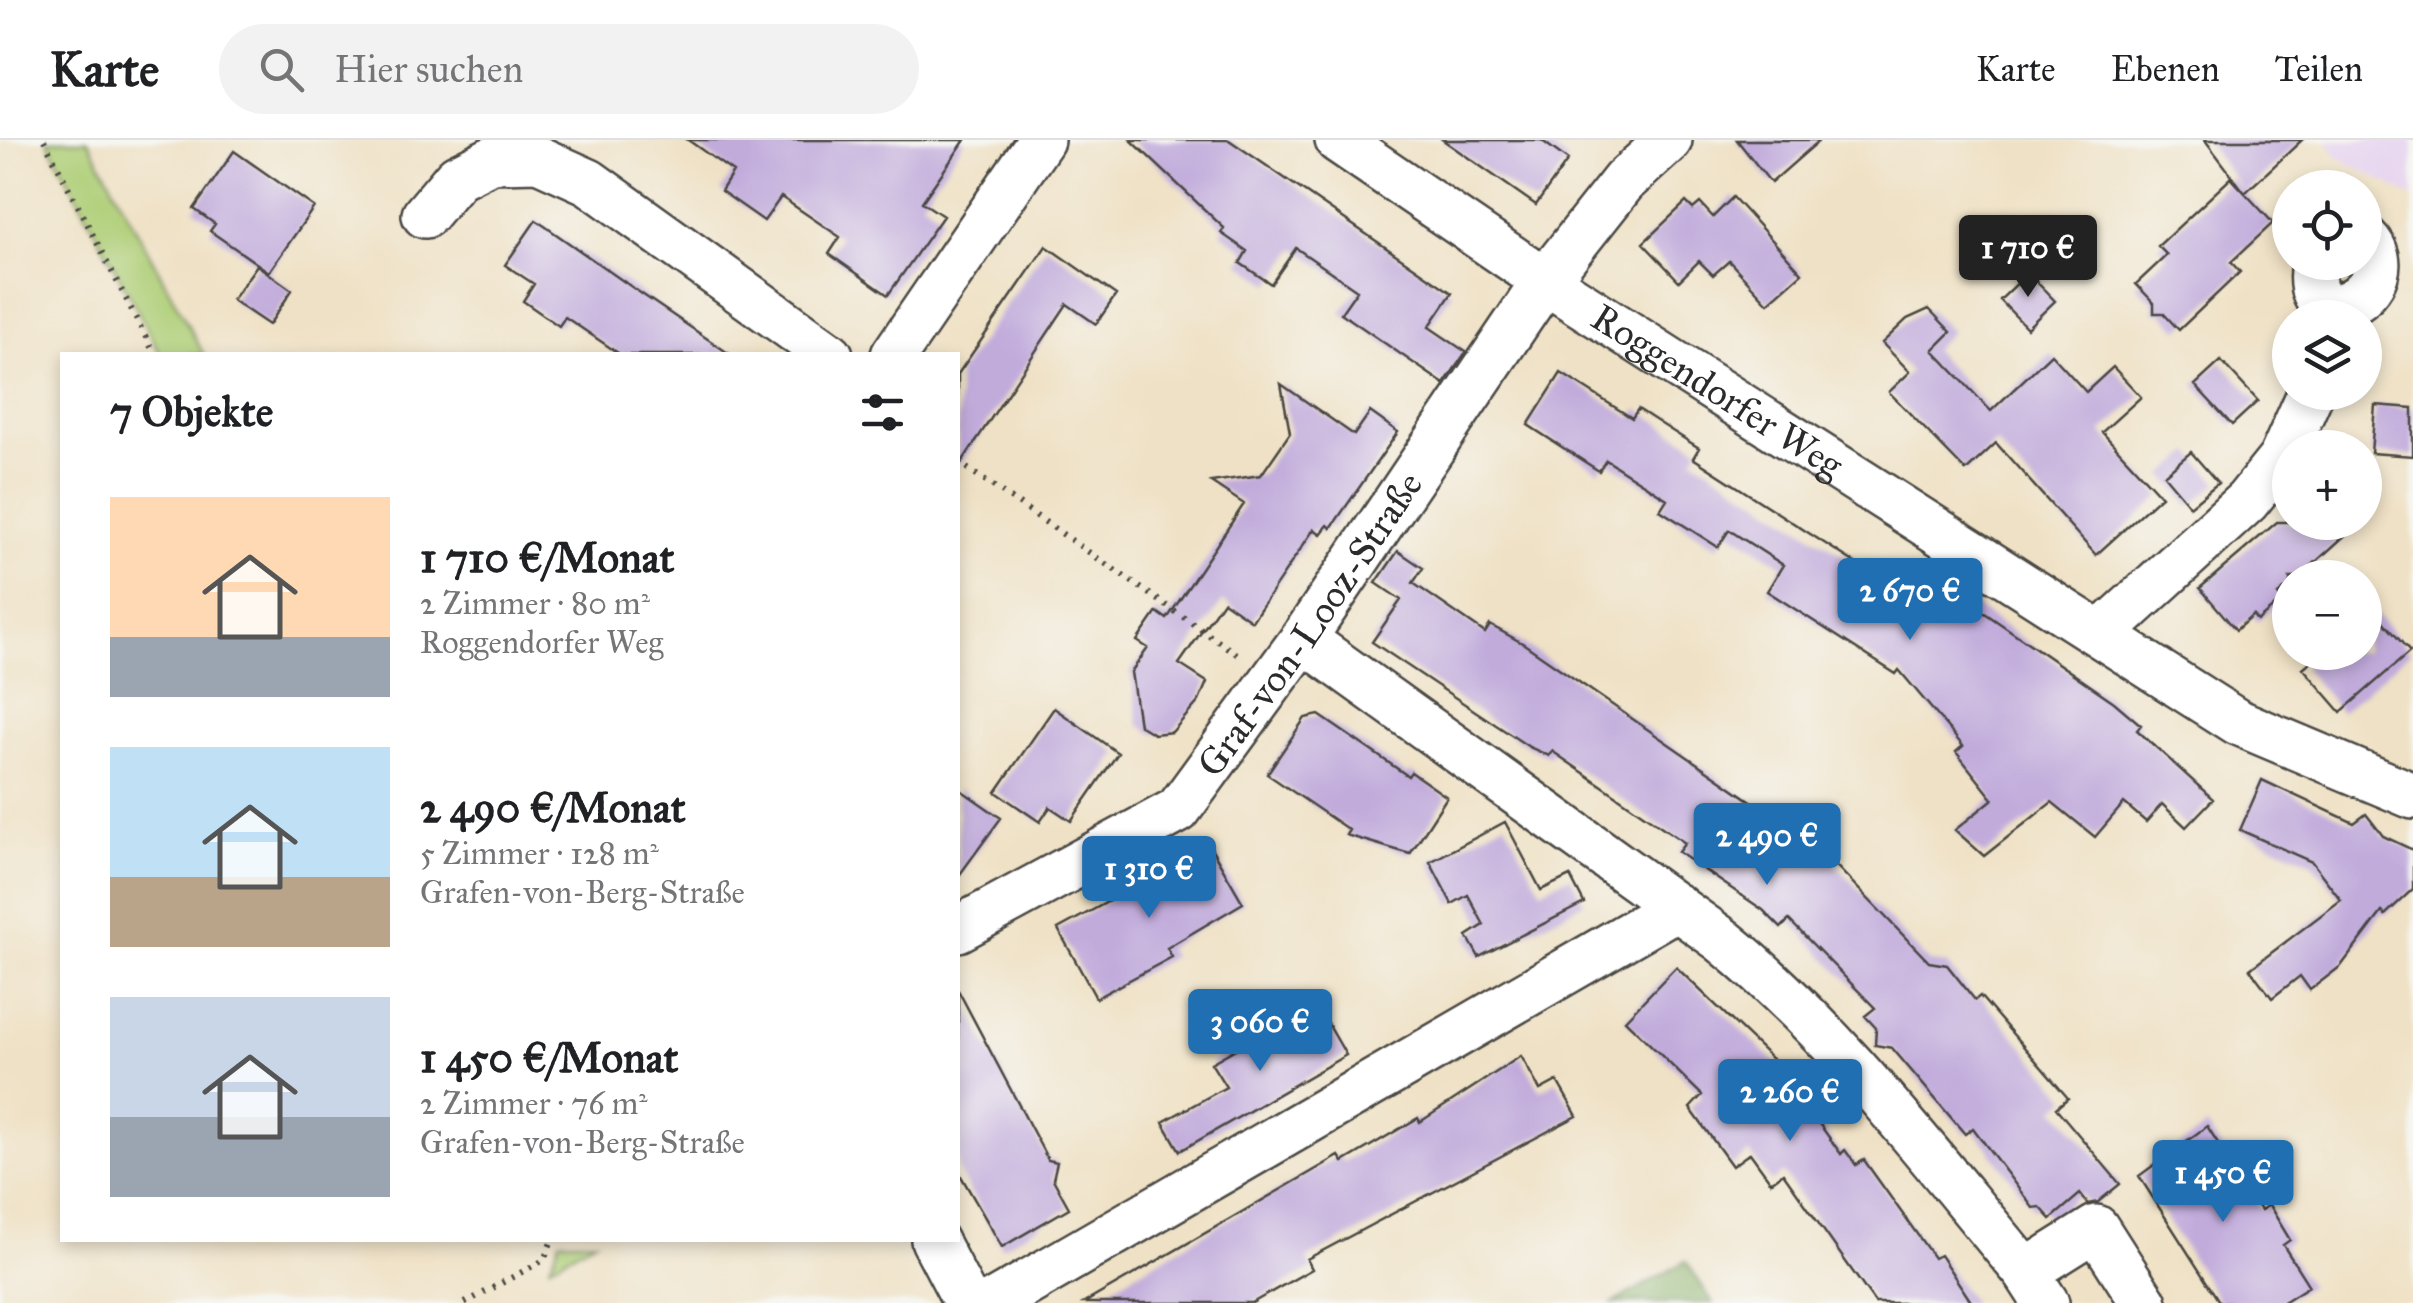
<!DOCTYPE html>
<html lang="de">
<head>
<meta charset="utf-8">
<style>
  body { margin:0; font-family:"IM FELL Great Primer",serif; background:#f2f2f2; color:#202124; height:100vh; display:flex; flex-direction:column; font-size:38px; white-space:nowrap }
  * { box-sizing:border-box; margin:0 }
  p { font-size:32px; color:#757577 }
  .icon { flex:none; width:55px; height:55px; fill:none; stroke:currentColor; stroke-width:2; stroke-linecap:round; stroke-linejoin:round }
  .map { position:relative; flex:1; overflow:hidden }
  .panel { position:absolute; left:60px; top:212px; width:900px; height:890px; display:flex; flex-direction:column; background:#fff; border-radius:0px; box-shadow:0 5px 15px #0003 }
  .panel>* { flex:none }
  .buttons { position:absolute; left:2272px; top:30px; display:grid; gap:20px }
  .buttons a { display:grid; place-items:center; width:110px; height:110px; border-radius:50%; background:#fff; box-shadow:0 5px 15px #0003; font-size:50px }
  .price { position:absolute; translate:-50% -85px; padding:0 22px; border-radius:10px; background:#1f6fb2; color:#fff; font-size:32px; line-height:65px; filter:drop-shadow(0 2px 5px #0008) }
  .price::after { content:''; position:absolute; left:50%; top:60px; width:30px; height:22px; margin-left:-15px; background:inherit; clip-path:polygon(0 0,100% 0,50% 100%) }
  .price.on { background:#222; color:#fff }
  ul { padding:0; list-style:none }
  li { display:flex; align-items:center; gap:30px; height:250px; padding:0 50px }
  li span { display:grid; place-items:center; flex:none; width:280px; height:200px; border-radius:0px; color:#555 }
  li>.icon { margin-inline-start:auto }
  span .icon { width:120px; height:120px; fill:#fffc; stroke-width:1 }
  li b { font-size:42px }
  h2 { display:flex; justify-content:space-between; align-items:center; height:120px; padding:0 50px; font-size:42px }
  header { display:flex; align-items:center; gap:60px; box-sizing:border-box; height:140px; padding:0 50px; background:#fff; border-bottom:2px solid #e0e0e0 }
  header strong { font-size:48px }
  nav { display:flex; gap:55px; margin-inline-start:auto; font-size:35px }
  .search { width:700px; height:90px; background:#f2f2f2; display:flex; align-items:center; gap:25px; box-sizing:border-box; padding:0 35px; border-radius:55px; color:#757577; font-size:38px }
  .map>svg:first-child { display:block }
</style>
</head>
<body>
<header>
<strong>Karte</strong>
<div class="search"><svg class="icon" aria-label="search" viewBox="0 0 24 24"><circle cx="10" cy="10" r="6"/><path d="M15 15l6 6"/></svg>Hier suchen</div>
<nav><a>Karte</a><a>Ebenen</a><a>Teilen</a></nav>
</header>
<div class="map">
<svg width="2413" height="1163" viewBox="0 0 2413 1163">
  <rect width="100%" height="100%" fill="#f6f6f2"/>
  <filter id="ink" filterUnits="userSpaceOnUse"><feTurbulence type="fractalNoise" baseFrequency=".01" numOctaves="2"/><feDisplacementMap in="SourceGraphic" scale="20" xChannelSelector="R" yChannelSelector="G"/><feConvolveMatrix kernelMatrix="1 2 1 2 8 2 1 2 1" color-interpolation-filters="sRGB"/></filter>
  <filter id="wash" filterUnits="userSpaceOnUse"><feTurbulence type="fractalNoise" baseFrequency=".0048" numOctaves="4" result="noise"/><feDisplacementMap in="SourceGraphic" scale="40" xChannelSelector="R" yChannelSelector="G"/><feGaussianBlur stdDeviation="2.25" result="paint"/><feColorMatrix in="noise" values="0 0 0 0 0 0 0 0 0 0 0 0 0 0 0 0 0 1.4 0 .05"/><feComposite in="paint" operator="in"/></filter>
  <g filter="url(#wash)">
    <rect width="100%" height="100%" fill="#efe1c5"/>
    <path fill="#e6d2f0" d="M 2326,0 L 2413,0 L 2413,57 L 2337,17 Z"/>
    <path fill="#aece76" stroke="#6c7c50" stroke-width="2.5" d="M 47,0 L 88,0 L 204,215 L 161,215 Z
      M 560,1100 L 595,1100 L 550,1126 Z"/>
    <path fill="#8ab167" stroke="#5a6e49" stroke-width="2.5" d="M 1686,1121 L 1713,1163 L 1613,1163 Z"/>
    <g id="blocks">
      <path fill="#c1abdb" d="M 688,0 L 965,0 L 922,62 L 943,76 L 888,155 L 829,114 L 840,97 L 781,57 L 764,81 L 721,51 L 733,32 Z
        M 1131,0 L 1229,0 L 1452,153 L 1429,187 L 1466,212 L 1444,244 L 1341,173 L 1357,150 L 1296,108 L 1271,144 L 1240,123 L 1247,111 L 1221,93 L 1224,88 Z
        M 1443,0 L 1541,0 L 1568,20 L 1536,65 Z
        M 1737,0 L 1820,0 L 1771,43 Z
        M 2205,0 L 2302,0 L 2245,53 Z
        M 234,11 L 314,67 L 269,132 L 210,91 L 215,84 L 194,69 Z
        M 2231,38 L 2273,83 L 2231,122 L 2240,132 L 2179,190 L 2163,173 L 2154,173 L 2154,163 L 2136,144 L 2167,115 L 2158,106 Z
        M 1733,57 L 1802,133 L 1768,163 L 1729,121 L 1713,135 L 1699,121 L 1679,141 L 1643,103 L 1686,62 L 1693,69 L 1700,63 L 1713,77 Z
        M 536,80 L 636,150 L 731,215 L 621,215 L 565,177 L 559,186 L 523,161 L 534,144 L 505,125 Z
        M 1046,106 L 1116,155 L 1096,184 L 1067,164 L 958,328 L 958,234 Z
        M 257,125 L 292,150 L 269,185 L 232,160 Z
        M 2028,133 L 2055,161 L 2027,188 L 2000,160 Z
        M 1929,169 L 1951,192 L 1933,210 L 1991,271 L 2051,214 L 2086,252 L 2113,227 L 2141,257 L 2102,292 L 2161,356 L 2096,415 L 1996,303 L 1966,331 L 1889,252 L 1910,232 L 1882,203 L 1907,179 Z
        M 2221,221 L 2258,261 L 2232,285 L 2195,245 Z
        M 1561,233 L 1632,278 L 1638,269 L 1669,289 L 1699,308 L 1693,318 L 1920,465 L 1937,473 L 1953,451 L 2114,562 L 2141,585 L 2137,590 L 2213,659 L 2186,687 L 2162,664 L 2146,682 L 2124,663 L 2095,697 L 2052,662 L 1984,716 L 1955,690 L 1993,659 L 1956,612 L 1963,606 L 1899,530 L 1896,534 L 1767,451 L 1783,425 L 1729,390 L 1718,407 L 1660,370 L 1667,359 L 1606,320 L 1599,331 L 1528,285 Z
        M 1281,244 L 1354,295 L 1370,272 L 1398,292 L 1331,388 L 1328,385 L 1321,394 L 1314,389 L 1252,481 L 1223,461 L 1179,524 L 1207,542 L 1199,561 L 1172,592 L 1154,594 L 1139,585 L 1131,532 L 1148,508 L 1137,501 L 1157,472 L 1167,479 L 1244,364 L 1211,342 L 1261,335 L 1290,293 Z
        M 2375,265 L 2413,268 L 2413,316 L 2371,313 Z
        M 2191,312 L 2218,343 L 2190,366 L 2164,335 Z
        M 2277,382 L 2360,382 L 2298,438 L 2290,438 L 2290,445 L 2278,455 L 2282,460 L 2257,481 L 2253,475 L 2236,490 L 2200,448 Z
        M 1398,411 L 1423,428 L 1413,443 L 1485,493 L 1490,485 L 1524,504 L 1818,707 L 1929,822 L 1947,825 L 1975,860 L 1980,856 L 2068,958 L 2056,968 L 2120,1044 L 2098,1062 L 2088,1064 L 2080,1054 L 2051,1079 L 2040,1067 L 2033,1068 L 1973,988 L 1965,994 L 1892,908 L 1875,905 L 1876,888 L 1865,876 L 1875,868 L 1789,780 L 1781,788 L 1763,770 L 1678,712 L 1685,703 L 1552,611 L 1549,616 L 1529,607 L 1372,502 L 1401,460 L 1376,443 Z
        M 2365,461 L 2410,512 L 2341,572 L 2303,528 L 2322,512 L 2365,512 Z
        M 1054,568 L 1118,613 L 1071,681 L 1050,667 L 1040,682 L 996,652 Z
        M 1319,575 L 1408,636 L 1411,632 L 1447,657 L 1410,714 L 1346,695 L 1349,690 L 1267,634 L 1305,578 Z
        M 2262,640 L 2354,683 L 2366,674 L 2383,696 L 2413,710 L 2413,749 L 2385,775 L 2382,772 L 2341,826 L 2310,850 L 2300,836 L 2272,858 L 2250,829 L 2341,760 L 2312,722 L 2240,690 Z
        M 958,648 L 1001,678 L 958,737 Z
        M 1505,682 L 1541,750 L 1570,736 L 1584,763 L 1479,817 L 1467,796 L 1484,785 L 1468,755 L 1452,764 L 1430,722 Z
        M 1210,706 L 1243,763 L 1167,808 L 1172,817 L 1096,858 L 1058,789 Z
        M 1676,827 L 1774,921 L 1841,1014 L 1845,1010 L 1856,1025 L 1864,1020 L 1934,1118 L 1940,1115 L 1972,1163 L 1875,1163 L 1783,1033 L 1771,1042 L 1750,1013 L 1732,1026 L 1690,968 L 1702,955 L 1625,880 Z
        M 958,850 L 1048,1020 L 1057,1022 L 1053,1039 L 1069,1068 L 1002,1107 L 958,1031 Z
        M 1316,863 L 1346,915 L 1180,1011 L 1163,982 L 1226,947 L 1211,923 Z
        M 1521,916 L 1540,950 L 1557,941 L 1577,976 L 1307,1119 L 1312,1129 L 1252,1163 L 1084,1163 L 1339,1016 L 1343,1022 L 1418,978 L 1420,982 Z
        M 2207,986 L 2261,1070 L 2269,1065 L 2290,1100 L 2283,1105 L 2309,1146 L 2282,1163 L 2220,1163 L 2139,1036 Z"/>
    </g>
  </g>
  <g filter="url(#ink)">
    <use href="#blocks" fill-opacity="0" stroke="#484642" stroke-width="2.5"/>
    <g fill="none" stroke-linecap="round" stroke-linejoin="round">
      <g stroke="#484642" stroke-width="50">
        <g id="minor">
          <path id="s1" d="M 1338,0 L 1545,141 L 2237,582 L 2413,656"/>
          <path d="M 425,75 L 457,37 L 491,20 L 538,19 L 589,42 L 830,215"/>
          <path d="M 2314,122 C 2299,211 2413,146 2365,98"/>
          <path d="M 894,215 L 1041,0"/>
          <path d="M 2101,494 L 2247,361 L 2281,319 L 2311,252"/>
          <path d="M 1303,499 L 1722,800 C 1839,895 1929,1017 2026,1132 L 2046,1163"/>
          <path id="s2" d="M 958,789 L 1178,670 L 1303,499 L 1545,141 L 1624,41 L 1669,0"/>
          <path d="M 934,1100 L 967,1163"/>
          <path d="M 2026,1132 L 2096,1088 L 2144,1163"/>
          <path d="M 993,1163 L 1677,767"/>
        </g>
      </g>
      <path stroke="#484642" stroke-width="6" stroke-dasharray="2.5 8" stroke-linecap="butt" d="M 44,0 L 155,215
        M 958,322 L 1241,517
        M 465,1163 L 544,1120 L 552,1100"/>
      <use href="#minor" stroke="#fff" stroke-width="45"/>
    </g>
  </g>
  <g text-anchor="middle" stroke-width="9" stroke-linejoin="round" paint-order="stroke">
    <g font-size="38" fill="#2b2b2b" stroke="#f6f6f2">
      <text dy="13" stroke="none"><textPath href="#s1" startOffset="455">Roggendorfer Weg</textPath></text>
      <text dy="13" stroke="none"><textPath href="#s2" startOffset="478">Graf-von-Looz-Straße</textPath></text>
    </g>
  </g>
</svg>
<div class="buttons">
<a><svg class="icon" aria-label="locate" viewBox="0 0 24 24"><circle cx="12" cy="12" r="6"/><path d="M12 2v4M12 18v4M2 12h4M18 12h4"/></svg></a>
<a><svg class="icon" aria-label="layers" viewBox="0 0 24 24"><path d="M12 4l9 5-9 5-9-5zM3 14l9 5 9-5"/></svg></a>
<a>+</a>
<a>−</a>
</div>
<b class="price on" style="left:2028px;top:160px">1 710 €</b>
<b class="price" style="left:1910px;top:503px">2 670 €</b>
<b class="price" style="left:1767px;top:748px">2 490 €</b>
<b class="price" style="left:1149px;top:781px">1 310 €</b>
<b class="price" style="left:1260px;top:934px">3 060 €</b>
<b class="price" style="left:1790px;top:1004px">2 260 €</b>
<b class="price" style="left:2223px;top:1085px">1 450 €</b>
<section class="panel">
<h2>7 Objekte<svg class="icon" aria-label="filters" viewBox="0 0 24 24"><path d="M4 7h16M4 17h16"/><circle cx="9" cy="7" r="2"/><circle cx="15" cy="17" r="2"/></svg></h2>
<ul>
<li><span style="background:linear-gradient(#ffd9b3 70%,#9aa5b1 0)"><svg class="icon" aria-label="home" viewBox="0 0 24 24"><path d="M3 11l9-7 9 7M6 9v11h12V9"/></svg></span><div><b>1 710 €/Monat</b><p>2 Zimmer · 80 m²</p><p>Roggendorfer Weg</p></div></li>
<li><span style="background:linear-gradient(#bfe0f5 65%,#b9a48a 0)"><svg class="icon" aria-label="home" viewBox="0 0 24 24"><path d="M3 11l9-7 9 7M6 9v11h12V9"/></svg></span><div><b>2 490 €/Monat</b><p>5 Zimmer · 128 m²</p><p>Grafen-von-Berg-Straße</p></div></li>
<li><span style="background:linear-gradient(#c9d6e8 60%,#9aa5b1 0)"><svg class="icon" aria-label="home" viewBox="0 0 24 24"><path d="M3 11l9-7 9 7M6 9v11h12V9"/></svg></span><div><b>1 450 €/Monat</b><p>2 Zimmer · 76 m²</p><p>Grafen-von-Berg-Straße</p></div></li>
</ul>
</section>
</div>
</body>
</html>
